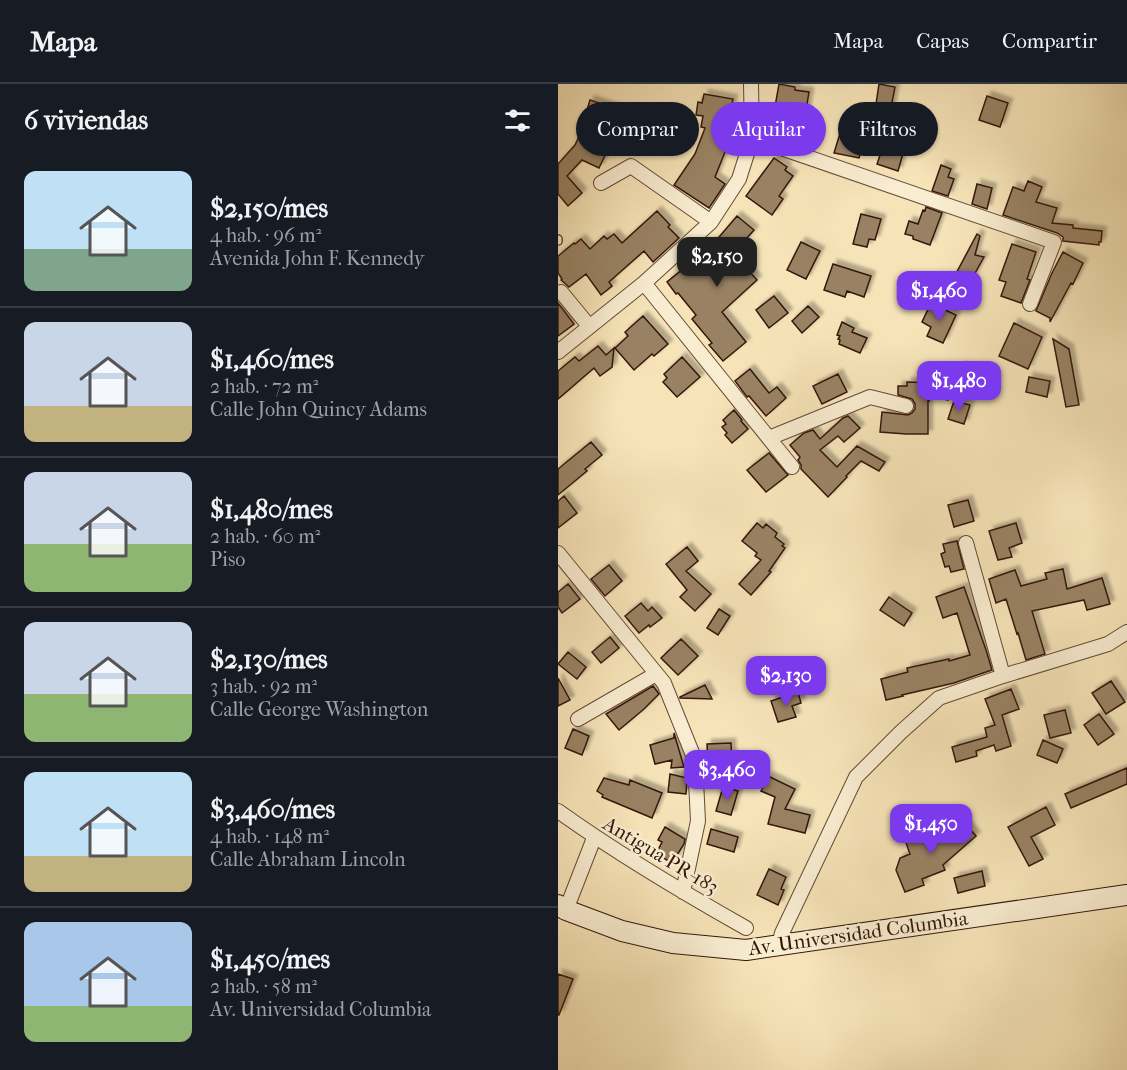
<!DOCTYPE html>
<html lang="es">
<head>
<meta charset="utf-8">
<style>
  body { margin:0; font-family:"IM FELL French Canon",serif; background:#242831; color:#f1f3f6; height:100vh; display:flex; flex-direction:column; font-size:22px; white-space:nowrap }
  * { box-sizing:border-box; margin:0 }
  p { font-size:20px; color:#9ea1a6 }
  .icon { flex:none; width:33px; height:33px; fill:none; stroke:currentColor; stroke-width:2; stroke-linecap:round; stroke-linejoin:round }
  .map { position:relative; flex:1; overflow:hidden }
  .details { display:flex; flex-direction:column; background:#171b24; width:558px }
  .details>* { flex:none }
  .top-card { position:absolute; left:18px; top:18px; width:460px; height:54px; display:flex; gap:12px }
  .price { position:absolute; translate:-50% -51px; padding:0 14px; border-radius:12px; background:#7c3aed; color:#fff; font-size:20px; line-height:39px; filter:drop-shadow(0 2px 3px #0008) }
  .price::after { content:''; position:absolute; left:50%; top:36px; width:18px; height:14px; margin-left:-9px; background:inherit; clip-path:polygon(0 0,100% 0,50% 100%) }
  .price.selected { background:#222; color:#fff }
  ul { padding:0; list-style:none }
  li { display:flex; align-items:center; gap:18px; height:150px; padding:0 24px }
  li+li { border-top:2px solid #363941 }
  li span { display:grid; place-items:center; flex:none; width:168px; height:120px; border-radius:12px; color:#555 }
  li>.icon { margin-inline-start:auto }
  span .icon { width:72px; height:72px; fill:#fffc; stroke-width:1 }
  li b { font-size:26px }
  h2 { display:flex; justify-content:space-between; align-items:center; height:72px; padding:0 24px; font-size:26px }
  .tag { padding:0 21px; border-radius:27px; background:#171b24; box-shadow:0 2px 4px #0004; font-size:21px; line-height:54px }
  .tag.selected { background:#7c3aed; color:#fff }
  header { display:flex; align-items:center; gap:36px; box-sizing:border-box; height:84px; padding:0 30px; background:#171b24; border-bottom:2px solid #363941 }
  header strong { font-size:28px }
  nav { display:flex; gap:33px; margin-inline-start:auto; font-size:21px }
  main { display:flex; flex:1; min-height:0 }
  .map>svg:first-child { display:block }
</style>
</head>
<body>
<header>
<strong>Mapa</strong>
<nav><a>Mapa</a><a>Capas</a><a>Compartir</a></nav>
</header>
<main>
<section class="details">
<h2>6 viviendas<svg class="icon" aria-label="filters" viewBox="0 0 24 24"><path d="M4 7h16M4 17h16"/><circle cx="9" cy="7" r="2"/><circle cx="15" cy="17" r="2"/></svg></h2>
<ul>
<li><span style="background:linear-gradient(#bfe0f5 65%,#7fa58c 0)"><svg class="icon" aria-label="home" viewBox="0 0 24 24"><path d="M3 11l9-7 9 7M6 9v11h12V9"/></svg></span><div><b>$2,150/mes</b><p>4 hab. · 96 m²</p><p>Avenida John F. Kennedy</p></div></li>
<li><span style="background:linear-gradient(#c9d6e8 70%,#c2b280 0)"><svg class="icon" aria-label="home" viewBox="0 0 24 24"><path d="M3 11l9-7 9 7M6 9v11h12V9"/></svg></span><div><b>$1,460/mes</b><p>2 hab. · 72 m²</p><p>Calle John Quincy Adams</p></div></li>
<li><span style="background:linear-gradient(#c9d6e8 60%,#8fb573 0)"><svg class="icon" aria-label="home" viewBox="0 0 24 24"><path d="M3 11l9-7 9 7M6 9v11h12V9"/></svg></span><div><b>$1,480/mes</b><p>2 hab. · 60 m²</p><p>Piso</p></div></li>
<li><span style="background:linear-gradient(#c9d6e8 60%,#8fb573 0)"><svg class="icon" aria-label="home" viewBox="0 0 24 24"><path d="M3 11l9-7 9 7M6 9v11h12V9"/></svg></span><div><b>$2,130/mes</b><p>3 hab. · 92 m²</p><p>Calle George Washington</p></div></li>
<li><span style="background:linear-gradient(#bfe0f5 70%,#c2b280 0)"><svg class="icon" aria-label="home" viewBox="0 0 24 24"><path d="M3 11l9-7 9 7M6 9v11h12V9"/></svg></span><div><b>$3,460/mes</b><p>4 hab. · 148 m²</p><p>Calle Abraham Lincoln</p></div></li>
<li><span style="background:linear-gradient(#a9c7e8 70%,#8fb573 0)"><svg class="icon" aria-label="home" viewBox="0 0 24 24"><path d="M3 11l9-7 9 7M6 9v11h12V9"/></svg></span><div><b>$1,450/mes</b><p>2 hab. · 58 m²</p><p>Av. Universidad Columbia</p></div></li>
</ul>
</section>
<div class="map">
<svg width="569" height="986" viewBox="0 0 569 986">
  <defs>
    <filter id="shadow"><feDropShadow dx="4.5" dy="-4.5" stdDeviation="1.5" flood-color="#0004"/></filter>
  </defs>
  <rect width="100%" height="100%" fill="#f6e4b8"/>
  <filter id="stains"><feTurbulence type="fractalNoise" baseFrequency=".00333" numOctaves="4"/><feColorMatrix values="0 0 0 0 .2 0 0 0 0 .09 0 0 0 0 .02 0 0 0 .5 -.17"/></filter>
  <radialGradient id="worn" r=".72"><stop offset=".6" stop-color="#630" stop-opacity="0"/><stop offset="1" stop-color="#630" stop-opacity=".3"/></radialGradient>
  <path fill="#998264" stroke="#35170a" stroke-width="1.5" filter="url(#shadow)" d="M 221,0 L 237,3 L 237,6 L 251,8 L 245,44 L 250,44 L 248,59 L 229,56 L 211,50 L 212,34 L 215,34 Z
    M 321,0 L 337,3 L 332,29 L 317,27 Z
    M 146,10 L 175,15 L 171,37 L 166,36 L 165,43 L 163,42 L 160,59 L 169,63 L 157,93 L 167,100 L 151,124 L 116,101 L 137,70 L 147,44 L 143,43 L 145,32 L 138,31 L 140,18 L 144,19 Z
    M 429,12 L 450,19 L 442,43 L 421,36 Z
    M 32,16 L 59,25 L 54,40 L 28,29 Z
    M 102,38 L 115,44 L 112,49 L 114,50 L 104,70 L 83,60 L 93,39 L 100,43 Z
    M 284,43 L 308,50 L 301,74 L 276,69 Z
    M 332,46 L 350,52 L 340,87 L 319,80 L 328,54 L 330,54 Z
    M 22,50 L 51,63 L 41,84 L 24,76 L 9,92 L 24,109 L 10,122 L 0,110 L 0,80 L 17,61 Z
    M 216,74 L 229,83 L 227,86 L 235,92 L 221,112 L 225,115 L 214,131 L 188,112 Z
    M 383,81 L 393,85 L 390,93 L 396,95 L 390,112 L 374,107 Z
    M 470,97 L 484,103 L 478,118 L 499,124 L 494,139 L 515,141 L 515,144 L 544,147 L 543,158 L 541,158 L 541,161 L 505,157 L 505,153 L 499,149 L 445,131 L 455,103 L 466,107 Z
    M 419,100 L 434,104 L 429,125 L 414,120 Z
    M 368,123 L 384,129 L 372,161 L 355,155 L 355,152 L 347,150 L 351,137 L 360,140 L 365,126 L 367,127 Z
    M 99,127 L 112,141 L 110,143 L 121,154 L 95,178 L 86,167 L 51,198 L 54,202 L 43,211 L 28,190 L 11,203 L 3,196 L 4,195 L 0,189 L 0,172 L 16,159 L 17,160 L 23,155 L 32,165 L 46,152 L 49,155 L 56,150 L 64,159 Z
    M 303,130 L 323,135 L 317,156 L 311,155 L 309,163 L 295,160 Z
    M 179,132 L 196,146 L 175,170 L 199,196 L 164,228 L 188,258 L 165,277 L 151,261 L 154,259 L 134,235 L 138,231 L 120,209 L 118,210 L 109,198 L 130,181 L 131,183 L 155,158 L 156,159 Z
    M 419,150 L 422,152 L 417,171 L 426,173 L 407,207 L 393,199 Z
    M 243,158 L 262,167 L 248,195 L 229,186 Z
    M 454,160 L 478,168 L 469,195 L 472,196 L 463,219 L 443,212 L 448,198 L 441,196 Z
    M 505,168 L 525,179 L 515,200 L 513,199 L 492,238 L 492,234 L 478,227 L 494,189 Z
    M 275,180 L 313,192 L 306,213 L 289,207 L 287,213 L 266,206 Z
    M 216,212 L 230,229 L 211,244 L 198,226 Z
    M 0,219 L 16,240 L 0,252 Z
    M 373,219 L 398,231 L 385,259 L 369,252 L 373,243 L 364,238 Z
    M 250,222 L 261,233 L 244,249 L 234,237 Z
    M 85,232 L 110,260 L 96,272 L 94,270 L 76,286 L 57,264 L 70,252 L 67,248 Z
    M 284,238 L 296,244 L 294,248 L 309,254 L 302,269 L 281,260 L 282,256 L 280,255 L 282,252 L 279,251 Z
    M 456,239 L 484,253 L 470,285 L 441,272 Z
    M 495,255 L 511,265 L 521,321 L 508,323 Z
    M 40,262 L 48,271 L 56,264 L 54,283 L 42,292 L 36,284 L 0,315 L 0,287 L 17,273 L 21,277 Z
    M 124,273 L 142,293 L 119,313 L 105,298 L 109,294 L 106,290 Z
    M 404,282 L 413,287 L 416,283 L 428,290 L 418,307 L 397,294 Z
    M 192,285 L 211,309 L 219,303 L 228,314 L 208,332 L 191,312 L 189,313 L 177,297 Z
    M 280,290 L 289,308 L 264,320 L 255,302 Z
    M 379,293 L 395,297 L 390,316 L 371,311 L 371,317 L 370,317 L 370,350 L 348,350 L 322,348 L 324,328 L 350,331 L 354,329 L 357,325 L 357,320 L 354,315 L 340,311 L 340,302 L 349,302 L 349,298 L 378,299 Z
    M 471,293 L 492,297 L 489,313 L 468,308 Z
    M 396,317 L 412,321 L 406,340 L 390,335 Z
    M 176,326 L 184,336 L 183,337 L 190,345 L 174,359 L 167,351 L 169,349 L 164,343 L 168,340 L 165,336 Z
    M 290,332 L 302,344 L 286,358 L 280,352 L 262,366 L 279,383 L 299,362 L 327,378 L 321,387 L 303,377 L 288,392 L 289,393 L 270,413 L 243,385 L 243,381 L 240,376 L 242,373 L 232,361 L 246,349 L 255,346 L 262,355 L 285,334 Z
    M 33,358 L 44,371 L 27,385 L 29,387 L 0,411 L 0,385 Z
    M 211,369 L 230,391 L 208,408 L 189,386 Z
    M 6,412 L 19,429 L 0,444 L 0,417 Z
    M 410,416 L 416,437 L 396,443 L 390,421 Z
    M 199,439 L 205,444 L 208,440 L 219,449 L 217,453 L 226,460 L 224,462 L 227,464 L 211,487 L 213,488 L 193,511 L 181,500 L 203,476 L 197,472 L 199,469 L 184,457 Z
    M 458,439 L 464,459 L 451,464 L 454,473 L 440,476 L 431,447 Z
    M 399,457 L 406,485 L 393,488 L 391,482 L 387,483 L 383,470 L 387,468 L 385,460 Z
    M 129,463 L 140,477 L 128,487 L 153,510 L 137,527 L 122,513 L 129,506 L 108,480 Z
    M 51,481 L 64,497 L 47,512 L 33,495 Z
    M 505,485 L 509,505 L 544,494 L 552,520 L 529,526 L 526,516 L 474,527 L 487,570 L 468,576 L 460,549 L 459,550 L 448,515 L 438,519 L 431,495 L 457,486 L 463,502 L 489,495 L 487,489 Z
    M 10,500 L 22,515 L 4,529 L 0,523 L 0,508 Z
    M 406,503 L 428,566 L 434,586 L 396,599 L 344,611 L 345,612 L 328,616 L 323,595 L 350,588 L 349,584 L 391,575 L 391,577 L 412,571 L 399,529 L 385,534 L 378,513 Z
    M 331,513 L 354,529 L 346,542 L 322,526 Z
    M 83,519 L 90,527 L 94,523 L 104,534 L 92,543 L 91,541 L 81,549 L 67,532 Z
    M 161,525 L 172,532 L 160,551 L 149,544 Z
    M 52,553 L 61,564 L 43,579 L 34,568 Z
    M 123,555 L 140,572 L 120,591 L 103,574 Z
    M 10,568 L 28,583 L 19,595 L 0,580 Z
    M 0,594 L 12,616 L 0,622 Z
    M 553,597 L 567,618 L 548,630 L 534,609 Z
    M 147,601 L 154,615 L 122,614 L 122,613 Z
    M 95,602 L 101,610 L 86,625 L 61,646 L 48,630 Z
    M 453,605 L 461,625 L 444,631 L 453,662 L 438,667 L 436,661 L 418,667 L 419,672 L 398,678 L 394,663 L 429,653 L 427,644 L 437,641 L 427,615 Z
    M 240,608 L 243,619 L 234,622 L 238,633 L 220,638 L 213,617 Z
    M 507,626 L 513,649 L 492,654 L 486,631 Z
    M 541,630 L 556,650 L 540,661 L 526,641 Z
    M 15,645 L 31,652 L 24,671 L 7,664 Z
    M 116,649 L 126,683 L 113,684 L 114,676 L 97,680 L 92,661 L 116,654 Z
    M 485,656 L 505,665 L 499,679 L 479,671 Z
    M 173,659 L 174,681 L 150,682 L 149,660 Z
    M 569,684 L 569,700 L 513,724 L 507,710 Z
    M 112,690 L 129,694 L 128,710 L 110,708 Z
    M 210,692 L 237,705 L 227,725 L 252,731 L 247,749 L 210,740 L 217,713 L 203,707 Z
    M 46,694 L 71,701 L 72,696 L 104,709 L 94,734 L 44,713 L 45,711 L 39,707 Z
    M 165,703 L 180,707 L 173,731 L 158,727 Z
    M 488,723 L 497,741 L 473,753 L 485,775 L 471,782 L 450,743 Z
    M 404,736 L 418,752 L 385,781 L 387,786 L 364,795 L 366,801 L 347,808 L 338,786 L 342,774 L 352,770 L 347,756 L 371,747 L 377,760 Z
    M 107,743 L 127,755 L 126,760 L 114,779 L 98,770 L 104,758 L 100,756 Z
    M 153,745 L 180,753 L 176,768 L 149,760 Z
    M 211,785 L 228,793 L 223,805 L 226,806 L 220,821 L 199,811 Z
    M 424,787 L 427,802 L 400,809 L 396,794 Z
    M 0,890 L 15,895 L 1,931 L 0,931 Z"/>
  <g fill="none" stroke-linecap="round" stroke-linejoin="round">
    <g stroke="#654a36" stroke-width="10">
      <path id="service" d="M 0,155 L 0,157"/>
    </g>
    <g stroke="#654a36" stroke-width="16">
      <path id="minor" d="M 194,54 L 496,158 L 472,220
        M 43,99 L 73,82 L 153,138
        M 86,199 L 234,383
        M 3,208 L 31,242
        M 0,268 L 86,199 L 153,138 L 181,95 L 194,54 L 193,0
        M 211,354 L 312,313 L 348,322
        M 408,459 L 445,592
        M 0,469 L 106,599 L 137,676 L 140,737 L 125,808
        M 20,635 L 98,590
        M 0,727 C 60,770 124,808 188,844
        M 8,826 L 36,754
        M 221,861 L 224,849 L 298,693 L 343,648 L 381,614 L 445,592 L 550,560 L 569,548"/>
    </g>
    <g stroke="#35170a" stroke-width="22">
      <path id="secondary" d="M 0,821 L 8,826 L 64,847 L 115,859 L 188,866 L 569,811"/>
    </g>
    <use href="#service" stroke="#f9edd1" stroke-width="7"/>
    <use href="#minor" stroke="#f9edd1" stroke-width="14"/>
    <use href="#secondary" stroke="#f9edd1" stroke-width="20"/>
  </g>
  <g text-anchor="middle" stroke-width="5" stroke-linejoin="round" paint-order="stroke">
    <g font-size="20" fill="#35170a" stroke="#f9edd1">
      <text transform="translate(103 771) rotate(31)" y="7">Antigua PR-183</text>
      <text transform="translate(300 849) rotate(-8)" y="7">Av. Universidad Columbia</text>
    </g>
  </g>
  <rect width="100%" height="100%" filter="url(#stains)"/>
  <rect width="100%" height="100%" fill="url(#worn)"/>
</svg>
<b class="price selected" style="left:159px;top:204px">$2,150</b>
<b class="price" style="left:381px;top:238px">$1,460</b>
<b class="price" style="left:401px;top:328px">$1,480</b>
<b class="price" style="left:228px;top:623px">$2,130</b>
<b class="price" style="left:169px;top:717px">$3,460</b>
<b class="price" style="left:373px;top:771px">$1,450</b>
<div class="top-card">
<a class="tag">Comprar</a>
<a class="tag selected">Alquilar</a>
<a class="tag">Filtros</a>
</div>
</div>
</main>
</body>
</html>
